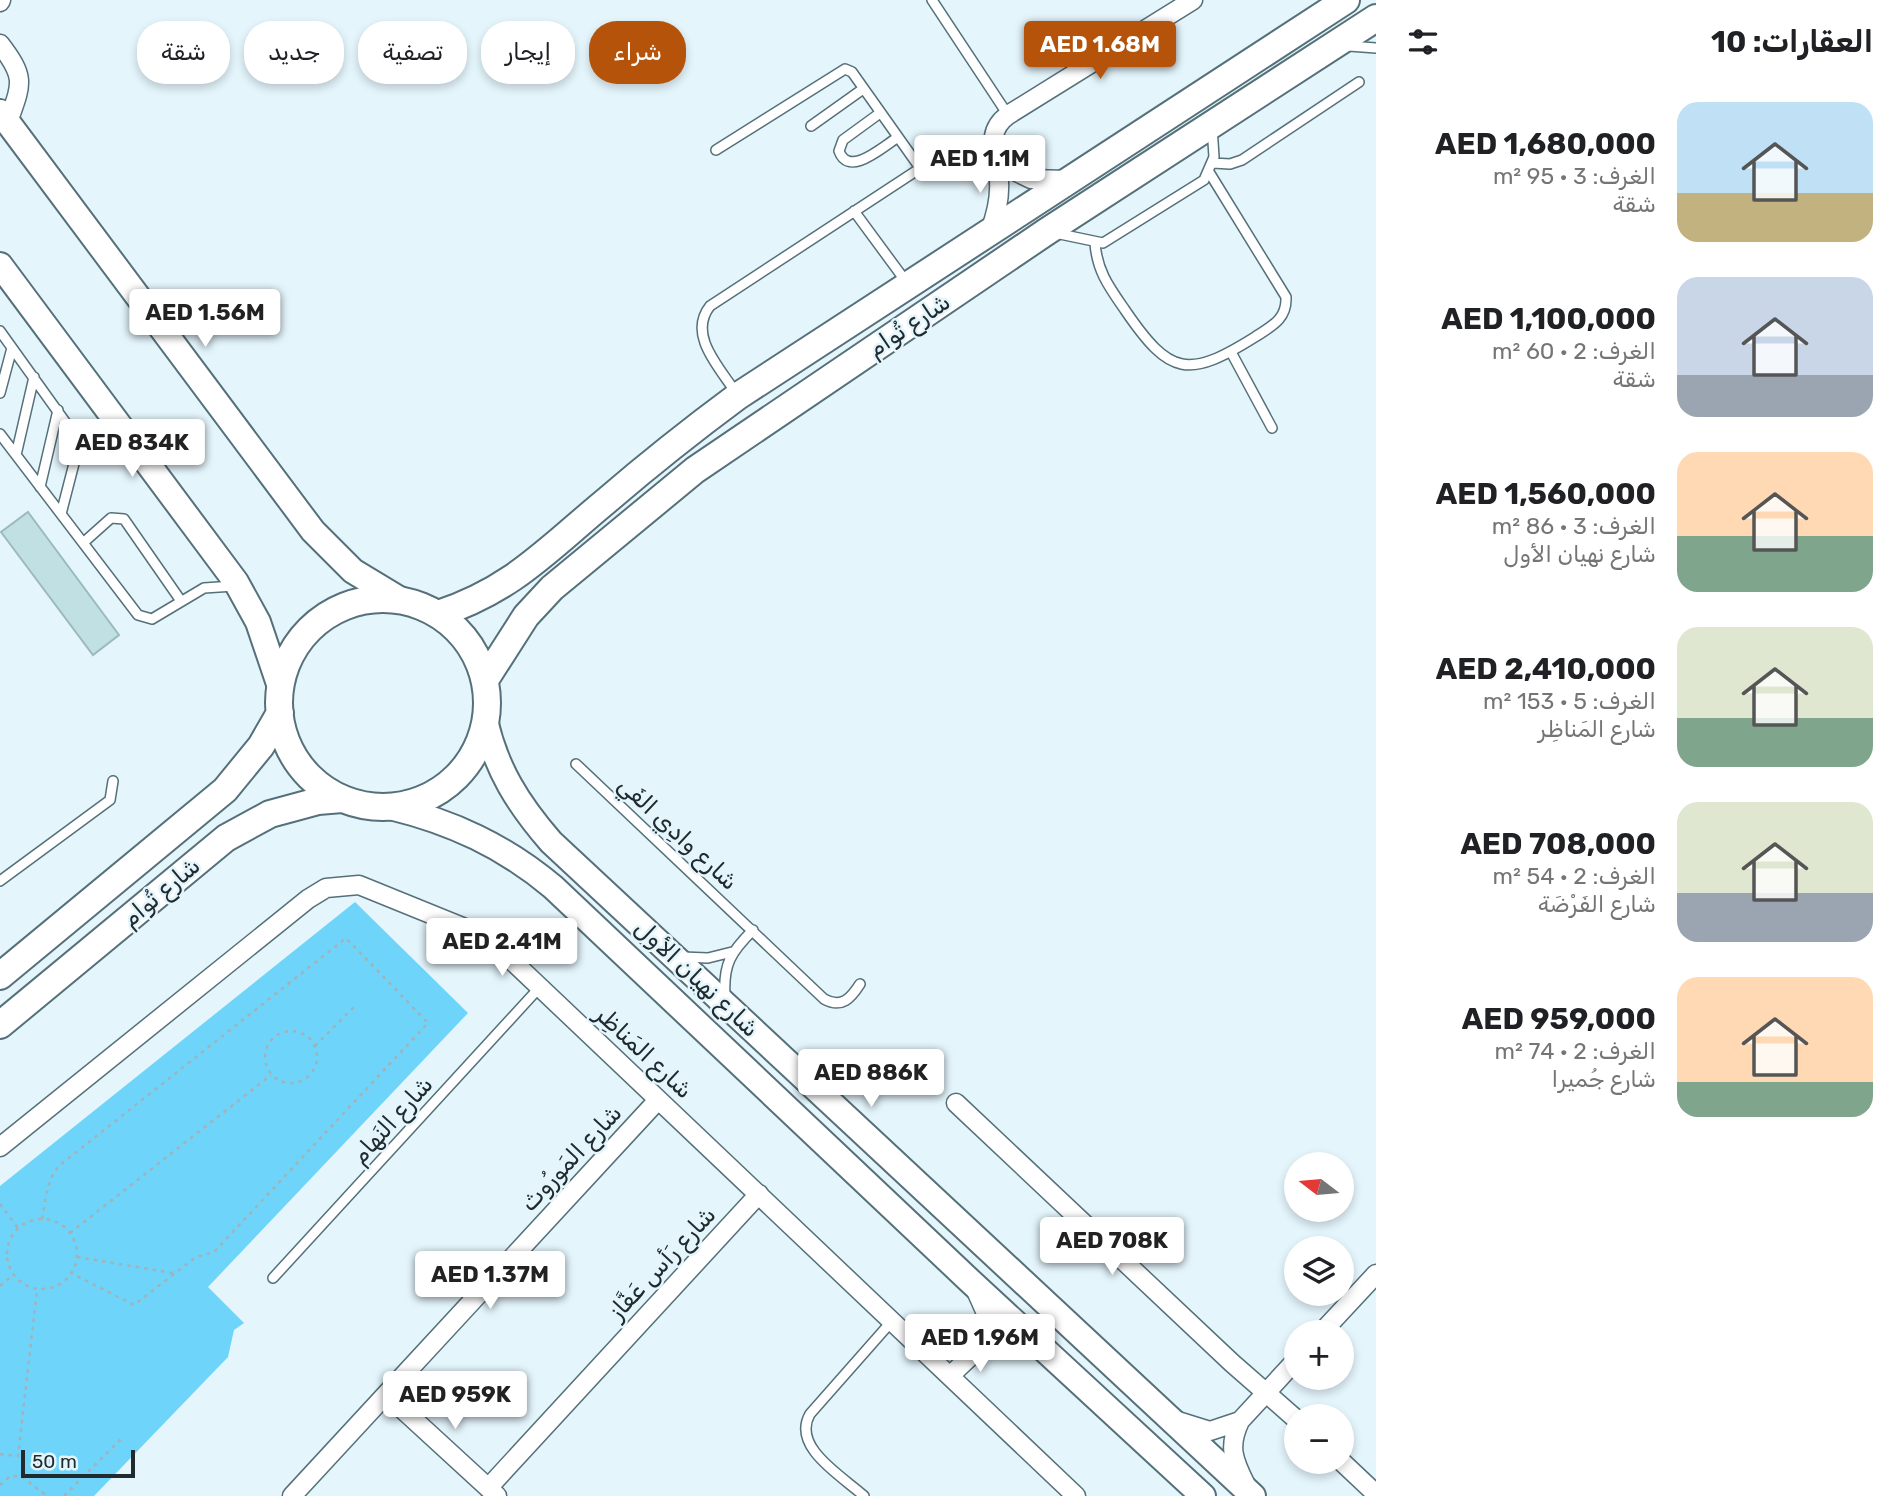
<!DOCTYPE html>
<html lang="ar">
<head>
<meta charset="utf-8">
<style>
  body { margin:0; font-family:Rubik,"Noto Naskh Arabic",sans-serif; background:#f2f2f2; color:#202124; direction:rtl; height:100vh; display:flex; flex-direction:column; font-size:26px; white-space:nowrap }
  * { box-sizing:border-box; margin:0 }
  p { font-size:23px; color:#757577 }
  .icon { flex:none; width:38px; height:38px; fill:none; stroke:currentColor; stroke-width:2; stroke-linecap:round; stroke-linejoin:round }
  .map { position:relative; flex:1; overflow:hidden; direction:ltr }
  .sheet { display:flex; flex-direction:column; background:#fff; width:525px }
  .sheet>* { flex:none }
  .guide { position:absolute; left:21px; top:21px; width:665px; height:63px; direction:rtl; display:flex; gap:14px }
  .needle { width:46px; rotate:286deg }
  .fabs { position:absolute; left:1284px; top:1152px; display:grid; gap:14px }
  .fabs a { display:grid; place-items:center; width:70px; height:70px; border-radius:50%; background:#fff; box-shadow:0 4px 10px #0003; font-size:35px }
  .scale { position:absolute; left:21px; bottom:18px; width:114px; box-sizing:border-box; padding-left:7px; border:4px solid #202b2f; border-top:0; font-size:19px; line-height:24px; white-space:nowrap; color:#202b2f; -webkit-text-stroke:5px #e4f5fc; paint-order:stroke }
  .price { position:absolute; translate:-50% -60px; padding:0 16px; border-radius:7px; background:#fff; color:#222; font-size:23px; line-height:46px; filter:drop-shadow(0 2px 4px #0008) }
  .price::after { content:''; position:absolute; left:50%; top:42px; width:21px; height:16px; margin-left:-10px; background:inherit; clip-path:polygon(0 0,100% 0,50% 100%) }
  .price.selected { background:#b45309; color:#fff }
  ul { padding:0; list-style:none }
  li { display:flex; align-items:center; gap:21px; height:175px; padding:0 28px }
  li span { display:grid; place-items:center; flex:none; width:196px; height:140px; border-radius:21px; color:#555 }
  li>.icon { margin-inline-start:auto }
  span .icon { width:84px; height:84px; fill:#fffc; stroke-width:1 }
  li b { font-size:30px }
  h2 { display:flex; justify-content:space-between; align-items:center; height:84px; padding:0 28px; font-size:30px }
  .chip { padding:0 24px; border-radius:28px; background:#fff; box-shadow:0 4px 10px #0003; font-size:24px; line-height:63px }
  .chip.selected { background:#b45309; color:#fff }
  main { display:flex; flex:1; min-height:0 }
  .map>svg:first-child { display:block }
</style>
</head>
<body>
<main>
<section class="sheet">
<h2>العقارات: 10<svg class="icon" aria-label="filters" viewBox="0 0 24 24"><path d="M4 7h16M4 17h16"/><circle cx="9" cy="7" r="2"/><circle cx="15" cy="17" r="2"/></svg></h2>
<ul>
<li><span style="background:linear-gradient(#bfe0f5 65%,#c2b280 0)"><svg class="icon" aria-label="home" viewBox="0 0 24 24"><path d="M3 11l9-7 9 7M6 9v11h12V9"/></svg></span><div><b>AED 1,680,000</b><p>الغرف: 3 · 95 m²</p><p>شقة</p></div></li>
<li><span style="background:linear-gradient(#c9d6e8 70%,#9aa5b1 0)"><svg class="icon" aria-label="home" viewBox="0 0 24 24"><path d="M3 11l9-7 9 7M6 9v11h12V9"/></svg></span><div><b>AED 1,100,000</b><p>الغرف: 2 · 60 m²</p><p>شقة</p></div></li>
<li><span style="background:linear-gradient(#ffd9b3 60%,#7fa58c 0)"><svg class="icon" aria-label="home" viewBox="0 0 24 24"><path d="M3 11l9-7 9 7M6 9v11h12V9"/></svg></span><div><b>AED 1,560,000</b><p>الغرف: 3 · 86 m²</p><p>شارع نهيان الأول</p></div></li>
<li><span style="background:linear-gradient(#dfe7d0 65%,#7fa58c 0)"><svg class="icon" aria-label="home" viewBox="0 0 24 24"><path d="M3 11l9-7 9 7M6 9v11h12V9"/></svg></span><div><b>AED 2,410,000</b><p>الغرف: 5 · 153 m²</p><p>شارع المَناظِر</p></div></li>
<li><span style="background:linear-gradient(#dfe7d0 65%,#9aa5b1 0)"><svg class="icon" aria-label="home" viewBox="0 0 24 24"><path d="M3 11l9-7 9 7M6 9v11h12V9"/></svg></span><div><b>AED 708,000</b><p>الغرف: 2 · 54 m²</p><p>شارع الفَرْضَة</p></div></li>
<li><span style="background:linear-gradient(#ffd9b3 75%,#7fa58c 0)"><svg class="icon" aria-label="home" viewBox="0 0 24 24"><path d="M3 11l9-7 9 7M6 9v11h12V9"/></svg></span><div><b>AED 959,000</b><p>الغرف: 2 · 74 m²</p><p>شارع جُميرا</p></div></li>
</ul>
</section>
<div class="map">
<svg width="1376" height="1496" viewBox="0 0 1376 1496">
  <rect width="100%" height="100%" fill="#e4f5fc"/>
  <path fill="#6fd4f9" d="M 355,902 L 468,1013 L 208,1287 L 244,1323 L 234,1330 L 228,1357 L 94,1496 L 0,1496 L 0,1186 Z"/>
  <path fill="#c0e0e3" stroke="#9bbabd" stroke-width="2" d="M 28,512 L 119,635 L 93,655 L 1,532 Z"/>
  <g fill="none" stroke-linecap="round" stroke-linejoin="round">
    <g stroke="#56707a" stroke-width="12">
      <path id="lane" d="M 932,0 L 1008,115
        M 1349,46 L 1376,48
        M 880,113 L 843,140 L 839,151 C 849,178 882,147 897,138
        M 811,126 L 863,89
        M 716,150 L 845,69 L 852,72 L 920,168
        M 1213,163 L 1230,164 L 1242,160 L 1359,82
        M 854,211 L 907,283
        M 1055,233 L 1103,243 L 1204,180 L 1214,157 L 1212,127
        M 1095,243 C 1097,271 1109,287 1125,310 C 1170,376 1188,379 1255,337 C 1272,326 1287,319 1286,297 L 1209,172
        M 0,331 L 76,437 L 77,452 L 61,514
        M 1231,352 L 1272,428
        M 0,393 L 12,348
        M 736,393 C 720,368 687,335 710,306 L 948,150
        M 0,434 L 138,615 L 152,619 L 204,588 L 234,586
        M 16,455 L 34,377
        M 40,487 L 58,410
        M 83,543 L 111,518 L 124,519 L 181,601
        M 576,764 L 824,999 C 842,1009 851,998 860,984
        M 0,881 L 110,800 L 113,781
        M 682,957 L 708,958 L 732,952
        M 725,996 C 723,964 731,952 753,930
        M 273,1278 L 539,988
        M 864,1496 C 842,1476 791,1447 810,1414 L 892,1321"/>
    </g>
    <g stroke="#56707a" stroke-width="21">
      <path id="street" d="M 0,2 L 1,0
        M 0,44 C 26,78 22,83 8,122
        M 998,163 L 1031,179 L 1067,180
        M 990,231 C 996,215 1000,199 999,182 C 999,157 982,134 1008,115 L 1193,0
        M 956,1103 L 1232,1363 L 1297,1420
        M 0,1147 L 308,899 L 326,888 L 359,885 L 465,928 L 507,956 L 1076,1496
        M 977,1293 L 989,1320 L 982,1345
        M 1322,1332 L 1376,1274
        M 950,1376 C 976,1351 995,1326 1032,1342
        M 387,1395 L 497,1496
        M 1178,1421 L 1210,1431 L 1240,1421
        M 1341,1461 L 1376,1494
        M 1245,1483 C 1233,1459 1228,1446 1240,1421 L 1297,1359
        M 488,1488 L 759,1194
        M 292,1496 L 658,1100"/>
    </g>
    <g stroke="#56707a" stroke-width="28">
      <path id="secondary" d="M 0,112 L 313,531 L 353,571 L 401,600
        M 0,265 L 236,582 L 258,622 L 280,687
        M 485,720 C 496,769 518,804 551,842 L 1253,1496
        M 390,807 C 452,822 504,846 553,887 L 970,1281 L 1203,1496"/>
    </g>
    <g stroke="#56707a" stroke-width="30">
      <path id="primary" d="M279 703a104 104 0 1 1 208 0a104 104 0 1 1-208 0Z
        M 438,614 C 512,590 547,550 605,502 C 648,465 692,430 738,396 L 1346,0
        M 485,680 L 526,616 L 552,588 L 695,470 L 1046,232 L 1376,18
        M 0,976 L 225,790 L 261,746 L 280,713
        M 0,1025 L 226,838 L 270,814 L 318,801 L 342,799"/>
    </g>
    <path stroke="#a3b2b8" stroke-width="2.5" stroke-dasharray="3.5 5" stroke-linecap="butt" d="M265 1057a26 26 0 1 1 52 0a26 26 0 1 1-52 0Z
      M 315,1046 L 356,1005
      M 0,1204 L 18,1228
      M7 1254a35 35 0 1 1 70 0a35 35 0 1 1-70 0Z
      M 42,1219 C 46,1200 46,1180 60,1165 L 346,938 L 428,1023 L 214,1252 L 196,1257 L 134,1305 L 71,1273
      M 70,1233 L 271,1075
      M 77,1257 L 173,1273
      M 0,1286 L 13,1275
      M 0,1454 L 18,1456 L 37,1290
      M 0,1485 L 10,1476 L 21,1476 L 47,1496
      M 64,1496 L 122,1438"/>
    <use href="#lane" stroke="#fff" stroke-width="9"/>
    <use href="#street" stroke="#fff" stroke-width="18"/>
    <use href="#secondary" stroke="#fff" stroke-width="24"/>
    <use href="#primary" stroke="#fff" stroke-width="26"/>
  </g>
  <g text-anchor="middle" stroke-width="5" stroke-linejoin="round" paint-order="stroke">
    <g font-size="24" fill="#202b2f" stroke="#e4f5fc">
      <text transform="translate(909 325) rotate(-34)" y="8">شارع تُوام</text>
      <text transform="translate(678 833) rotate(43)" y="8">شارع وادِي الفَي</text>
      <text transform="translate(161 892) rotate(-40)" y="8">شارع تُوام</text>
      <text transform="translate(697 978) rotate(43)" y="8">شارع نهيان الأول</text>
      <text transform="translate(644 1052) rotate(43)" y="8">شارع المَناظِر</text>
      <text transform="translate(392 1120) rotate(-48)" y="8">شارع النَهام</text>
      <text transform="translate(571 1158) rotate(-47)" y="8">شارع المَورُوث</text>
      <text transform="translate(662 1263) rotate(-47)" y="8">شارع رَأس عَفَّاز</text>
    </g>
  </g>
</svg>
<div class="fabs">
<a><svg class="needle" viewBox="-14 -14 28 28"><path d="M0-13l5 13h-10z" fill="#e53935"/><path d="M0 13l5-13h-10z" fill="#757577"/></svg></a>
<a><svg class="icon" aria-label="layers" viewBox="0 0 24 24"><path d="M12 4l9 5-9 5-9-5zM3 14l9 5 9-5"/></svg></a>
<a>+</a>
<a>−</a>
</div>
<div class="scale">50 m</div>
<b class="price selected" style="left:1100px;top:81px">AED 1.68M</b>
<b class="price" style="left:980px;top:195px">AED 1.1M</b>
<b class="price" style="left:205px;top:349px">AED 1.56M</b>
<b class="price" style="left:132px;top:479px">AED 834K</b>
<b class="price" style="left:502px;top:978px">AED 2.41M</b>
<b class="price" style="left:871px;top:1109px">AED 886K</b>
<b class="price" style="left:1112px;top:1277px">AED 708K</b>
<b class="price" style="left:490px;top:1311px">AED 1.37M</b>
<b class="price" style="left:980px;top:1374px">AED 1.96M</b>
<b class="price" style="left:455px;top:1431px">AED 959K</b>
<div class="guide">
<a class="chip selected">شراء</a>
<a class="chip">إيجار</a>
<a class="chip">تصفية</a>
<a class="chip">جديد</a>
<a class="chip">شقة</a>
</div>
</div>
</main>
</body>
</html>
